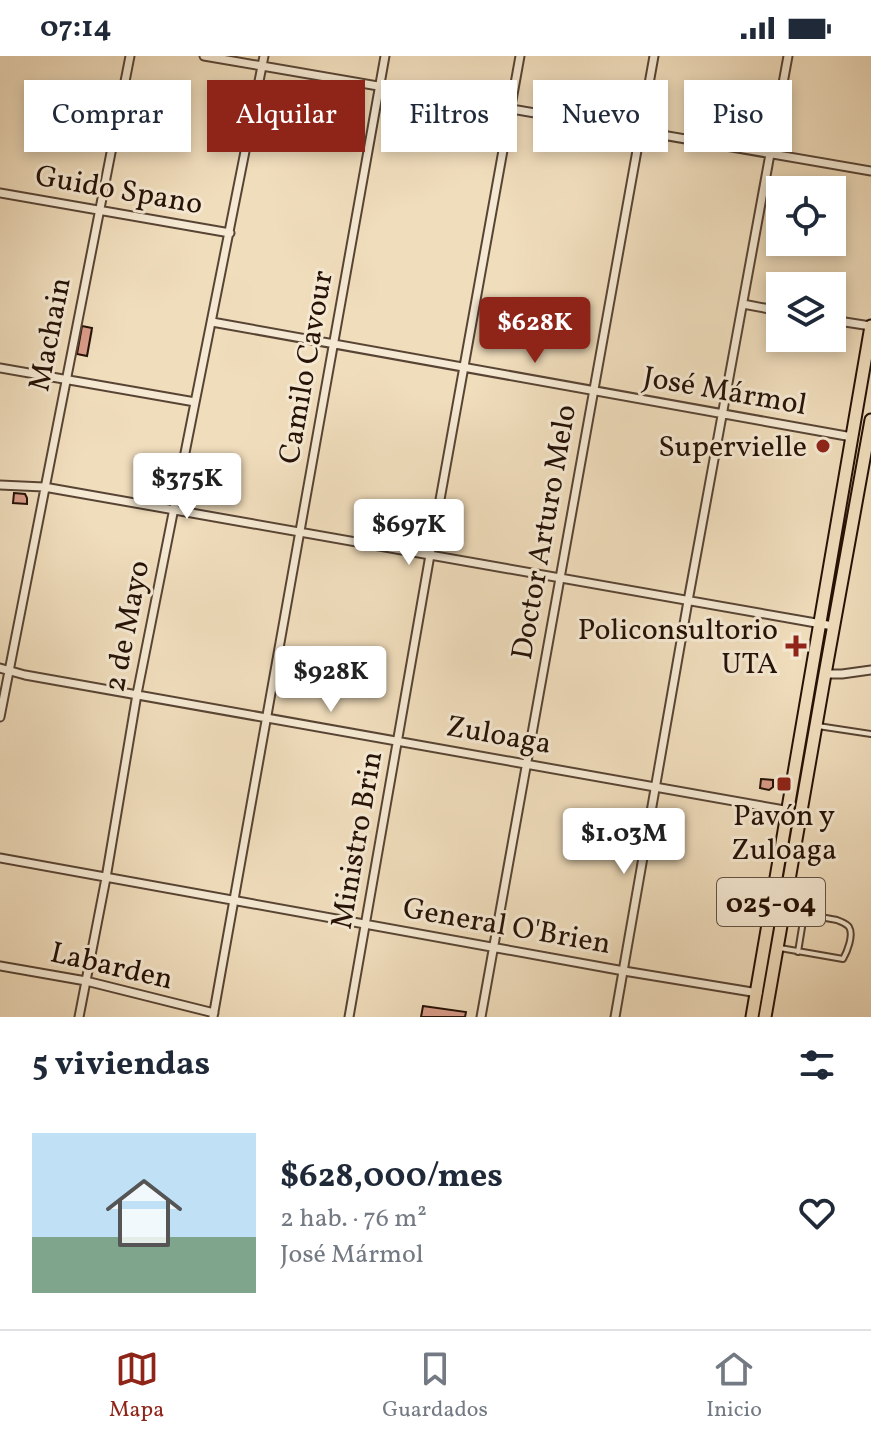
<!DOCTYPE html>
<html lang="es">
<head>
<meta charset="utf-8">
<style>
  body { margin:0; font-family:Vollkorn,serif; background:#f2f2f3; color:#1f2937; height:100vh; display:flex; flex-direction:column; font-size:30px; white-space:nowrap }
  * { box-sizing:border-box; margin:0 }
  p { font-size:26px; color:#747a83 }
  .icon { flex:none; width:44px; height:44px; fill:none; stroke:currentColor; stroke-width:2; stroke-linecap:round; stroke-linejoin:round }
  .map { position:relative; height:961px; overflow:hidden }
  .sheet { display:flex; flex-direction:column; background:#fff; flex:1 }
  .sheet>* { flex:none }
  .guide { position:absolute; left:24px; top:24px; width:824px; height:72px; display:flex; gap:16px }
  .controls { position:absolute; left:766px; top:120px; display:grid; gap:16px }
  .controls a { display:grid; place-items:center; width:80px; height:80px; border-radius:0px; background:#fff; box-shadow:0 4px 12px #0003; font-size:40px }
  .price { position:absolute; translate:-50% -68px; padding:0 18px; border-radius:8px; background:#fff; color:#222; font-size:26px; line-height:52px; filter:drop-shadow(0 2px 4px #0008) }
  .price::after { content:''; position:absolute; left:50%; top:48px; width:24px; height:18px; margin-left:-12px; background:inherit; clip-path:polygon(0 0,100% 0,50% 100%) }
  .price.selected { background:#8f2418; color:#fff }
  ul { padding:0; list-style:none }
  li { display:flex; align-items:center; gap:24px; height:200px; padding:0 32px }
  li span { display:grid; place-items:center; flex:none; width:224px; height:160px; border-radius:0px; color:#555 }
  li>.icon { margin-inline-start:auto }
  span .icon { width:96px; height:96px; fill:#fffc; stroke-width:1 }
  li b { font-size:34px }
  h2 { display:flex; justify-content:space-between; align-items:center; height:96px; padding:0 32px; font-size:34px }
  .tag { padding:0 28px; border-radius:0px; background:#fff; box-shadow:0 4px 12px #0003; font-size:28px; line-height:72px }
  .tag.selected { background:#8f2418; color:#fff }
  .status { display:flex; justify-content:space-between; align-items:center; height:56px; padding:0 40px; background:#fff; direction:ltr }
  .status svg { height:22px; fill:currentColor }
  .tabs { display:flex; justify-content:space-around; align-items:center; height:112px; border-top:2px solid #e0e1e3; background:#fff; font-size:22px; color:#747a83 }
  .tabs a { display:grid; justify-items:center; gap:4px }
  .tabs .selected { color:#8f2418 }
  .map>svg:first-child { display:block }
</style>
</head>
<body>
<div class="status"><b>07:14</b><svg viewBox="0 0 49 12"><path d="M0 12V9h3v3zM5 12V6h3v6zM10 12V3h3v9zM15 12V0h3v12zM26 1h20v11H26zM47 4h2v5h-2z"/></svg></div>
<div class="map">
<svg width="871" height="961" viewBox="0 0 871 961">
  <rect width="100%" height="100%" fill="#f0ddbc"/>
  <filter id="stains"><feTurbulence type="fractalNoise" baseFrequency=".0025" numOctaves="4"/><feColorMatrix values="0 0 0 0 .2 0 0 0 0 .09 0 0 0 0 .02 0 0 0 .5 -.17"/></filter>
  <radialGradient id="worn" r=".72"><stop offset=".6" stop-color="#630" stop-opacity="0"/><stop offset="1" stop-color="#630" stop-opacity=".3"/></radialGradient>
  <path fill="#0003" d="M 91,274 L 93,275 L 88,300 L 80,299 L 79,297 Z"/>
  <path fill="#d99b88" stroke="#251106" stroke-width="2" d="M 82,270 L 92,272 L 87,300 L 77,298 Z
    M 14,437 L 25,438 L 27,442 L 27,448 L 13,447 Z
    M 761,723 L 773,724 L 773,731 L 769,734 L 760,732 Z
    M 423,950 L 466,956 L 465,961 L 421,961 Z"/>
  <g fill="none" stroke-linecap="round" stroke-linejoin="round">
    <g stroke="#584434" stroke-width="8">
      <path id="service" d="M 818,670 L 871,678
        M 780,892 L 843,903 C 847,896 854,879 849,871 C 846,867 841,866 837,864 L 787,855
        M 798,896 L 804,859"/>
    </g>
    <g stroke="#584434" stroke-width="11">
      <path id="minor" d="M 204,0 L 871,115
        M 0,137 L 230,177
        M 743,248 L 780,255
        M 832,264 L 871,270
        M 212,266 L 852,381
        M 0,312 L 195,346
        M 0,429 L 44,431 L 833,570
        M 0,612 L 25,619 L 790,755
        M 825,618 L 842,618 L 871,614
        M 0,661 L 130,0
        M 0,802 L 624,915 L 758,937
        M 0,910 L 86,925 L 214,957
        M 79,961 L 106,822 L 137,638 L 264,0
        M 213,961 L 385,0
        M 349,961 L 430,499 L 520,0
        M 481,961 L 654,0
        M 615,961 L 688,545 L 788,0"/>
    </g>
    <g stroke="#251106" stroke-width="15">
      <path id="primary" d="M 752,961 L 871,270
        M 765,961 L 825,618 L 871,364"/>
    </g>
    <use href="#service" stroke="#f5e9d3" stroke-width="4"/>
    <use href="#minor" stroke="#f5e9d3" stroke-width="7"/>
    <use href="#primary" stroke="#f0ddbc" stroke-width="11"/>
  </g>
  <g fill="#8f2418" stroke="#f5e9d3" stroke-width="3">
    <circle cx="823" cy="390" r="8"/>
    <path d="M792 578h8v8h8v8h-8v8h-8v-8h-8v-8h8z"/>
    <rect x="776" y="720" width="16" height="16" rx="4"/>
  </g>
  <g text-anchor="middle" stroke-width="6" stroke-linejoin="round" paint-order="stroke">
    <rect fill="#f5e9d3" stroke="#635244" stroke-width="2" x="717" y="822" width="108" height="48" rx="6"/>
    <g font-size="28" font-weight="bold" fill="#251106">
      <text x="771" y="856">025-04</text>
    </g>
    <g font-size="30" fill="#251106" stroke="#f5e9d3">
      <text transform="translate(119 133) rotate(10)" y="10">Guido Spano</text>
      <text transform="translate(49 278) rotate(-79)" y="10">Machain</text>
      <text transform="translate(305 311) rotate(-80)" y="10">Camilo Cavour</text>
      <text transform="translate(725 334) rotate(10)" y="10">José Mármol</text>
      <text transform="translate(543 476) rotate(-80)" y="10">Doctor Arturo Melo</text>
      <text transform="translate(126 570) rotate(-79)" y="10">2 de Mayo</text>
      <text transform="translate(499 678) rotate(10)" y="10">Zuloaga</text>
      <text transform="translate(356 784) rotate(-80)" y="10">Ministro Brin</text>
      <text transform="translate(507 869) rotate(10)" y="10">General O'Brien</text>
      <text transform="translate(112 909) rotate(13)" y="10">Labarden</text>
    </g>
    <g font-size="30" fill="#251106" stroke="#f5e9d3" text-anchor="end">
      <text x="807" y="400">Supervielle</text>
      <text x="778" y="583">Policonsultorio<tspan x="778" dy="34">UTA</tspan></text>
      <text x="784" y="769" text-anchor="middle">Pavón y<tspan x="784" dy="34">Zuloaga</tspan></text>
    </g>
  </g>
  <rect width="100%" height="100%" filter="url(#stains)"/>
  <rect width="100%" height="100%" fill="url(#worn)"/>
</svg>
<div class="controls">
<a><svg class="icon" aria-label="locate" viewBox="0 0 24 24"><circle cx="12" cy="12" r="6"/><path d="M12 2v4M12 18v4M2 12h4M18 12h4"/></svg></a>
<a><svg class="icon" aria-label="layers" viewBox="0 0 24 24"><path d="M12 4l9 5-9 5-9-5zM3 14l9 5 9-5"/></svg></a>
</div>
<b class="price selected" style="left:535px;top:309px">$628K</b>
<b class="price" style="left:187px;top:465px">$375K</b>
<b class="price" style="left:409px;top:511px">$697K</b>
<b class="price" style="left:331px;top:658px">$928K</b>
<b class="price" style="left:624px;top:820px">$1.03M</b>
<div class="guide">
<a class="tag">Comprar</a>
<a class="tag selected">Alquilar</a>
<a class="tag">Filtros</a>
<a class="tag">Nuevo</a>
<a class="tag">Piso</a>
</div>
</div>
<section class="sheet">
<h2>5 viviendas<svg class="icon" aria-label="filters" viewBox="0 0 24 24"><path d="M4 7h16M4 17h16"/><circle cx="9" cy="7" r="2"/><circle cx="15" cy="17" r="2"/></svg></h2>
<ul>
<li><span style="background:linear-gradient(#bfe0f5 65%,#7fa58c 0)"><svg class="icon" aria-label="home" viewBox="0 0 24 24"><path d="M3 11l9-7 9 7M6 9v11h12V9"/></svg></span><div><b>$628,000/mes</b><p>2 hab. · 76 m²</p><p>José Mármol</p></div><svg class="icon" aria-label="heart" viewBox="0 0 24 24"><path d="M12 20l-8-8c-3-5 5-10 8-4 3-6 11-1 8 4z"/></svg></li>
</ul>
</section>
<nav class="tabs">
<a class="selected"><svg class="icon" aria-label="map" viewBox="0 0 24 24"><path d="M3 6l6-2 6 2 6-2v14l-6 2-6-2-6 2zM9 4v14M15 6v14"/></svg>Mapa</a>
<a><svg class="icon" aria-label="saved" viewBox="0 0 24 24"><path d="M7 4h10v16l-5-4-5 4z"/></svg>Guardados</a>
<a><svg class="icon" aria-label="home" viewBox="0 0 24 24"><path d="M3 11l9-7 9 7M6 9v11h12V9"/></svg>Inicio</a>
</nav>
</body>
</html>
